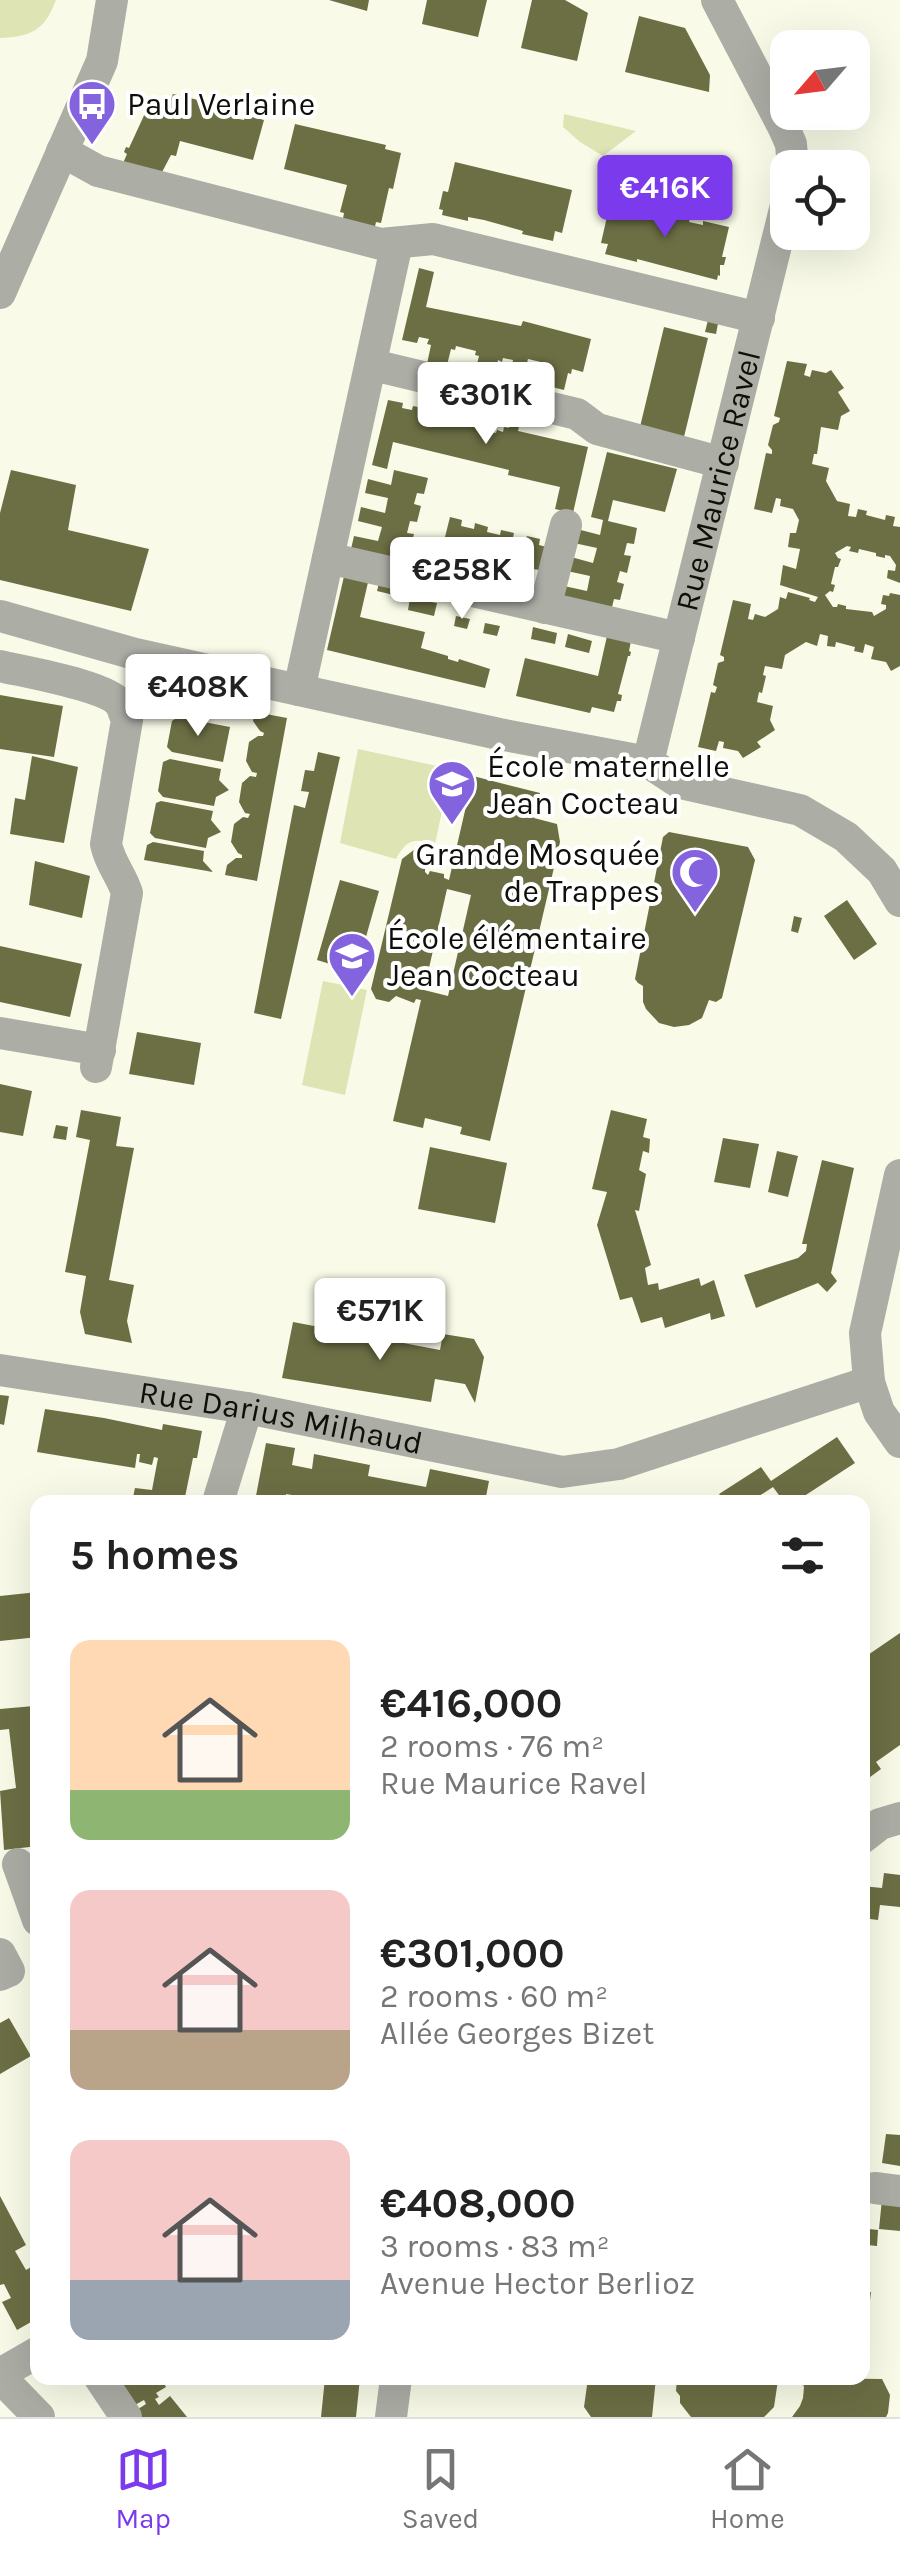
<!DOCTYPE html>
<html lang="en">
<head>
<meta charset="utf-8">
<style>
  body { margin:0; font-family:Karla,sans-serif; background:#f6f6f6; color:#222; height:100vh; display:flex; flex-direction:column; font-size:38px; white-space:nowrap }
  * { box-sizing:border-box; margin:0 }
  p { font-size:32px; color:#767676 }
  .icon { flex:none; width:55px; height:55px; fill:none; stroke:currentColor; stroke-width:2; stroke-linecap:round; stroke-linejoin:round }
  .map { position:relative; flex:1; overflow:hidden }
  .drawer { position:absolute; left:30px; top:1495px; width:840px; height:890px; display:flex; flex-direction:column; background:#fff; border-radius:20px; box-shadow:0 10px 40px #0002 }
  .drawer>* { flex:none }
  .needle { width:65px; rotate:242deg }
  .fabs { position:absolute; left:770px; top:30px; display:grid; gap:20px }
  .fabs a { display:grid; place-items:center; width:100px; height:100px; border-radius:20px; background:#fff; box-shadow:0 10px 40px #0002; font-size:50px }
  .price { position:absolute; translate:-50% -85px; padding:0 22px; border-radius:10px; background:#fff; color:#222; font-size:32px; line-height:65px; filter:drop-shadow(0 2px 5px #0008) }
  .price::after { content:''; position:absolute; left:50%; top:60px; width:30px; height:22px; margin-left:-15px; background:inherit; clip-path:polygon(0 0,100% 0,50% 100%) }
  .price.current { background:#7c3aed; color:#fff }
  ul { padding:0; list-style:none }
  li { display:flex; align-items:center; gap:30px; height:250px; padding:0 40px }
  li span { display:grid; place-items:center; flex:none; width:280px; height:200px; border-radius:20px; color:#555 }
  li>.icon { margin-inline-start:auto }
  span .icon { width:120px; height:120px; fill:#fffc; stroke-width:1 }
  li b { font-size:42px }
  h2 { display:flex; justify-content:space-between; align-items:center; height:120px; padding:0 40px; font-size:42px }
  .dock { display:flex; justify-content:space-around; align-items:center; height:140px; border-top:2px solid #e0e0e0; background:#fff; font-size:28px; color:#767676 }
  .dock a { display:grid; justify-items:center; gap:5px }
  .dock .current { color:#7c3aed }
  .map>svg:first-child { display:block }
</style>
</head>
<body>
<div class="map">
<svg width="900" height="2417" viewBox="0 0 900 2417">
  <rect width="100%" height="100%" fill="#f9fbe8"/>
  <path fill="#dfe4b5" d="M 0,0 L 56,0 C 45,30 31,37 0,38 Z
    M 564,114 L 636,131 L 603,156 L 580,142 L 563,127 Z
    M 358,749 L 451,769 L 435,844 C 414,838 407,839 396,859 L 340,843 Z
    M 323,981 L 367,990 L 345,1095 L 302,1085 Z"/>
  <path fill="#6c6f44" fill-rule="evenodd" d="M 329,0 L 369,0 L 367,11 Z
    M 427,0 L 487,0 L 478,37 L 422,24 Z
    M 532,0 L 565,0 L 588,13 L 577,61 L 521,48 Z
    M 639,16 L 685,28 L 710,75 L 709,92 L 625,72 Z
    M 173,94 L 236,109 L 234,118 L 244,120 L 245,115 L 264,120 L 253,160 L 180,141 L 176,156 L 171,155 L 161,174 L 121,168 L 127,154 L 124,152 L 126,147 L 129,148 L 153,96 L 170,101 Z
    M 295,124 L 386,145 L 385,149 L 401,153 L 393,189 L 389,188 L 381,223 L 376,222 L 374,231 L 342,224 L 344,213 L 340,212 L 347,185 L 284,169 Z
    M 455,162 L 572,190 L 562,233 L 555,231 L 553,241 L 522,234 L 523,231 L 484,220 L 468,217 L 468,221 L 442,215 L 443,210 L 439,209 L 443,191 L 448,192 Z
    M 611,199 L 635,205 L 634,210 L 648,213 L 649,208 L 690,218 L 689,222 L 703,225 L 703,221 L 729,227 L 722,257 L 726,257 L 724,265 L 720,265 L 720,276 L 718,275 L 717,280 L 637,259 L 637,262 L 605,254 L 608,244 L 601,243 Z
    M 419,268 L 434,272 L 426,307 L 521,326 L 523,321 L 591,339 L 583,372 L 572,369 L 571,374 L 568,373 L 564,390 L 548,386 L 552,369 L 548,368 L 549,364 L 528,359 L 527,363 L 523,362 L 519,379 L 510,377 L 513,360 L 503,358 L 502,362 L 498,360 L 494,380 L 474,376 L 479,356 L 475,355 L 476,351 L 456,346 L 455,350 L 451,349 L 446,369 L 427,364 L 431,345 L 427,344 L 429,339 L 419,337 L 417,343 L 402,340 Z
    M 709,316 L 719,318 L 716,334 L 705,332 Z
    M 664,327 L 708,338 L 683,441 L 639,431 Z
    M 787,361 L 807,364 L 804,375 L 810,377 L 812,370 L 826,373 L 831,370 L 844,388 L 838,392 L 850,411 L 841,416 L 838,430 L 821,427 L 817,454 L 814,454 L 812,464 L 829,468 L 826,481 L 837,501 L 850,504 L 848,516 L 856,517 L 858,509 L 867,511 L 866,515 L 885,520 L 886,515 L 895,517 L 893,526 L 900,527 L 900,583 L 887,578 L 888,570 L 895,571 L 896,565 L 890,556 L 885,555 L 885,558 L 876,556 L 876,553 L 859,549 L 858,553 L 849,551 L 851,547 L 847,546 L 835,553 L 838,558 L 841,559 L 838,567 L 835,567 L 831,584 L 835,585 L 833,592 L 830,591 L 825,595 L 833,607 L 837,607 L 838,604 L 846,606 L 846,609 L 872,612 L 874,616 L 886,609 L 886,605 L 881,604 L 883,595 L 889,596 L 890,593 L 900,595 L 900,666 L 891,671 L 886,662 L 871,659 L 874,647 L 865,644 L 863,653 L 854,651 L 855,647 L 836,642 L 835,647 L 827,646 L 828,636 L 820,634 L 817,646 L 806,642 L 785,655 L 782,669 L 765,666 L 763,675 L 766,676 L 762,693 L 759,692 L 757,702 L 773,706 L 770,720 L 775,730 L 757,742 L 761,747 L 743,758 L 738,751 L 723,748 L 724,742 L 719,741 L 716,751 L 698,747 L 711,692 L 715,693 L 717,687 L 713,685 L 718,663 L 724,661 L 724,657 L 720,655 L 733,600 L 751,604 L 748,619 L 753,620 L 755,614 L 765,617 L 778,609 L 780,597 L 786,599 L 788,592 L 810,598 L 809,600 L 815,602 L 818,597 L 780,585 L 783,565 L 796,569 L 800,549 L 788,547 L 790,533 L 796,533 L 799,520 L 793,509 L 780,506 L 781,499 L 776,498 L 772,513 L 754,509 L 766,453 L 772,454 L 772,450 L 768,445 L 773,425 L 779,422 L 780,418 L 774,416 Z
    M 388,400 L 403,403 L 402,408 L 412,410 L 413,406 L 436,411 L 435,415 L 445,417 L 444,421 L 455,423 L 456,420 L 460,420 L 464,400 L 484,405 L 479,425 L 483,426 L 482,430 L 496,433 L 497,430 L 503,432 L 504,427 L 509,428 L 512,411 L 522,414 L 518,431 L 588,447 L 573,513 L 555,509 L 560,487 L 508,475 L 509,470 L 393,442 L 387,469 L 372,465 Z
    M 607,452 L 677,469 L 665,512 L 613,500 L 608,521 L 637,528 L 634,544 L 627,543 L 624,555 L 631,556 L 627,573 L 620,571 L 617,582 L 624,584 L 620,600 L 614,599 L 611,611 L 561,599 L 564,586 L 587,591 L 590,576 L 567,571 L 571,557 L 593,563 L 597,548 L 574,543 L 577,529 L 600,535 L 603,520 L 591,517 Z
    M 11,470 L 76,485 L 68,530 L 149,549 L 131,611 L 0,580 L 0,513 Z
    M 394,470 L 428,478 L 424,494 L 417,493 L 414,504 L 421,506 L 417,522 L 410,521 L 407,533 L 414,534 L 410,550 L 404,548 L 401,561 L 351,549 L 354,536 L 378,541 L 382,527 L 358,521 L 361,507 L 385,513 L 388,498 L 365,493 L 368,479 L 391,485 Z
    M 450,517 L 462,520 L 461,526 L 474,529 L 475,523 L 488,527 L 487,532 L 500,535 L 501,530 L 514,533 L 513,538 L 525,541 L 527,536 L 540,539 L 539,545 L 551,548 L 545,571 L 533,569 L 527,591 L 514,588 L 520,565 L 507,562 L 502,585 L 489,581 L 494,559 L 481,556 L 476,579 L 463,575 L 468,553 L 456,550 L 450,572 L 437,569 Z
    M 345,572 L 369,578 L 360,617 L 425,632 L 421,648 L 448,656 L 448,659 L 458,662 L 459,659 L 490,669 L 485,688 L 327,650 Z
    M 380,579 L 405,585 L 402,597 L 377,591 Z
    M 410,598 L 437,603 L 434,616 L 408,610 Z
    M 456,616 L 470,619 L 467,629 L 454,626 Z
    M 485,623 L 500,626 L 497,636 L 483,633 Z
    M 533,627 L 557,633 L 555,644 L 531,639 Z
    M 568,634 L 592,641 L 589,653 L 565,647 Z
    M 607,636 L 631,641 L 629,651 L 631,652 L 630,656 L 628,656 L 618,694 L 622,695 L 621,701 L 617,701 L 614,712 L 592,707 L 590,713 L 516,696 L 525,658 L 598,676 Z
    M 179,689 L 236,700 L 232,719 L 181,709 L 175,705 Z
    M 0,695 L 63,706 L 54,757 L 0,749 Z
    M 255,712 L 287,718 L 257,881 L 225,875 L 227,865 L 236,858 L 242,858 L 242,855 L 238,853 L 231,842 L 234,824 L 243,817 L 248,818 L 250,814 L 245,813 L 239,802 L 242,783 L 250,776 L 256,777 L 257,773 L 252,772 L 246,761 L 249,742 L 258,736 L 263,736 L 264,733 L 260,731 L 253,721 Z
    M 178,717 L 230,727 L 223,762 L 172,752 L 167,747 L 172,721 Z
    M 318,752 L 340,757 L 281,1019 L 254,1013 L 294,805 L 305,808 L 309,792 L 301,791 L 305,770 L 314,771 Z
    M 32,756 L 78,767 L 64,843 L 10,834 L 15,798 L 25,800 Z
    M 170,759 L 221,769 L 219,780 L 229,790 L 216,797 L 214,806 L 163,797 L 158,791 L 163,762 Z
    M 473,776 L 540,793 L 534,818 L 557,824 L 560,842 L 490,1141 L 460,1134 L 462,1127 L 425,1118 L 423,1128 L 393,1121 L 421,1000 L 416,999 L 414,1003 L 396,996 L 389,1002 L 376,999 L 371,989 L 402,859 L 419,846 L 425,855 L 425,872 L 428,875 L 430,871 L 444,874 L 444,878 L 449,880 ZM 447,889 L 471,895 L 448,996 L 424,990 Z
    M 161,801 L 213,811 L 211,820 L 221,832 L 208,838 L 206,848 L 155,838 L 150,833 L 156,803 Z
    M 669,832 L 748,847 L 755,860 L 722,998 L 716,1002 L 709,1000 L 702,1018 L 689,1025 L 674,1027 L 659,1023 L 646,1009 L 643,1002 L 643,986 L 638,983 L 635,979 L 663,837 Z
    M 153,842 L 204,851 L 203,861 L 213,872 L 144,860 L 147,845 Z
    M 35,861 L 90,876 L 82,918 L 29,905 Z
    M 340,880 L 379,891 L 356,972 L 317,960 Z
    M 847,900 L 877,944 L 854,960 L 824,916 Z
    M 794,916 L 802,918 L 798,933 L 791,931 Z
    M 0,946 L 82,964 L 70,1017 L 0,1002 Z
    M 137,1032 L 201,1043 L 194,1085 L 129,1074 Z
    M 0,1084 L 32,1091 L 23,1136 L 0,1132 Z
    M 81,1110 L 121,1117 L 116,1146 L 134,1148 L 109,1280 L 134,1285 L 127,1321 L 132,1343 L 85,1334 L 80,1312 L 86,1276 L 65,1272 L 90,1140 L 76,1137 Z
    M 611,1110 L 647,1119 L 643,1137 L 650,1139 L 649,1153 L 643,1151 L 639,1170 L 646,1174 L 639,1211 L 635,1210 L 651,1265 L 645,1268 L 648,1285 L 658,1283 L 659,1290 L 699,1278 L 701,1286 L 714,1280 L 725,1316 L 711,1320 L 710,1313 L 665,1328 L 662,1317 L 641,1323 L 632,1297 L 620,1300 L 597,1225 L 607,1192 L 592,1189 Z
    M 56,1125 L 68,1127 L 66,1140 L 53,1138 Z
    M 723,1138 L 759,1144 L 750,1188 L 714,1182 Z
    M 430,1147 L 507,1163 L 495,1223 L 418,1209 Z
    M 777,1151 L 798,1156 L 788,1197 L 768,1192 Z
    M 822,1160 L 854,1168 L 831,1273 L 837,1281 L 827,1292 L 818,1283 L 756,1308 L 744,1275 L 798,1258 L 806,1251 L 807,1244 L 802,1244 Z
    M 293,1322 L 440,1350 L 443,1334 L 474,1339 L 484,1357 L 475,1403 L 465,1384 L 435,1379 L 431,1402 L 282,1378 Z
    M 0,1395 L 9,1396 L 4,1425 L 0,1424 Z
    M 45,1409 L 104,1418 L 162,1430 L 163,1424 L 202,1431 L 197,1458 L 193,1458 L 185,1497 L 178,1496 L 176,1502 L 132,1502 L 135,1488 L 152,1490 L 158,1458 L 154,1457 L 152,1465 L 139,1462 L 140,1454 L 137,1454 L 135,1468 L 37,1452 Z
    M 837,1437 L 855,1463 L 795,1502 L 784,1502 L 773,1487 L 750,1502 L 725,1502 L 719,1494 L 761,1467 L 771,1481 Z
    M 266,1443 L 295,1448 L 292,1465 L 312,1469 L 314,1454 L 370,1465 L 368,1476 L 426,1487 L 430,1469 L 489,1481 L 485,1502 L 333,1502 L 286,1494 L 285,1502 L 255,1501 Z
    M 38,1592 L 38,1637 L 0,1641 L 0,1596 Z
    M 900,1633 L 900,1745 L 876,1762 L 881,1769 L 862,1783 L 862,1659 Z
    M 34,1706 L 38,1726 L 38,1846 L 4,1850 L 0,1791 L 16,1788 L 9,1729 L 0,1730 L 0,1709 Z
    M 884,1873 L 900,1875 L 900,1907 L 880,1905 L 878,1920 L 862,1918 L 862,1886 L 882,1888 Z
    M 9,2018 L 31,2056 L 0,2074 L 0,2023 Z
    M 886,2134 L 900,2135 L 900,2166 L 882,2163 Z
    M 0,2196 L 26,2245 L 15,2251 L 26,2270 L 33,2266 L 38,2275 L 38,2318 L 17,2330 L 2,2302 L 11,2298 L 4,2284 L 0,2285 Z
    M 882,2199 L 900,2201 L 900,2231 L 879,2229 Z
    M 869,2229 L 878,2230 L 877,2246 L 867,2245 Z
    M 862,2292 L 871,2292 L 865,2342 L 862,2342 Z
    M 114,2378 L 161,2378 L 166,2387 L 156,2393 L 159,2397 L 155,2399 L 159,2405 L 170,2396 L 187,2417 L 142,2417 L 138,2409 L 146,2404 L 144,2400 L 131,2407 Z
    M 325,2378 L 360,2378 L 356,2417 L 321,2417 Z
    M 588,2378 L 656,2378 L 652,2417 L 591,2417 L 584,2407 Z
    M 677,2378 L 776,2378 L 778,2380 L 774,2407 L 764,2417 L 691,2417 L 680,2403 L 680,2396 L 676,2391 Z
    M 801,2378 L 882,2379 L 890,2395 L 888,2413 L 886,2417 L 792,2417 L 800,2406 L 803,2398 L 804,2387 Z"/>
  <g fill="none" stroke-linecap="round" stroke-linejoin="round">
    <g stroke="#acada5" stroke-width="32">
      <path d="M 717,0 L 784,128 L 791,144 L 793,168"/>
      <path d="M 62,151 L 98,171 L 381,244 L 433,239 L 759,318"/>
      <path d="M 0,293 L 102,61 L 112,0"/>
      <path d="M 377,366 L 577,414 L 597,429 L 723,463"/>
      <path d="M 328,558 L 679,638"/>
      <path d="M 545,608 L 566,525"/>
      <path d="M 0,616 L 135,654 L 499,734 L 648,762 L 680,783 L 800,810 L 846,837 L 882,871 L 900,901"/>
      <path d="M 0,666 C 25,672 109,686 121,705 C 122,706 126,719 127,720 L 106,844 C 110,864 121,874 127,893 L 96,1067"/>
      <path d="M 299,690 L 397,243"/>
      <path id="s1" d="M 648,762 L 788,197"/>
      <path d="M 0,1033 L 100,1050"/>
      <path d="M 900,1175 L 865,1333 L 869,1382 L 879,1412 L 900,1442"/>
      <path id="s2" d="M 0,1370 L 247,1408 L 562,1472 L 619,1464 L 869,1382"/>
      <path d="M 218,1502 L 247,1408"/>
      <path d="M 862,1838 L 880,1824 L 900,1818"/>
      <path d="M 18,1864 L 38,1920"/>
      <path d="M 0,1954 L 9,1971 L 0,1975"/>
      <path d="M 875,2188 L 900,2191"/>
      <path d="M 0,2374 L 38,2352"/>
      <path d="M 0,2377 L 39,2417"/>
      <path d="M 100,2378 L 126,2417"/>
      <path d="M 391,2417 L 396,2378"/>
    </g>
  </g>
  <defs>
    <g id="bus-pin" transform="scale(2.5)"><path d="M0 17L-7.5 6A9.5 9.5 0 1 1 7.5 6Z" fill="#8363de" stroke="#fff"/><path d="M-5-6H5V4H4V6H2V4H-2V6H-4V4H-5ZM-3.5-4V0h7V-4ZM-3.5 1.2v1.5H-2V1.2ZM2 1.2v1.5H3.5V1.2Z" fill="#fff"/></g>
    <g id="school-pin" transform="scale(2.5)"><path d="M0 17L-7.5 6A9.5 9.5 0 1 1 7.5 6Z" fill="#8363de" stroke="#fff"/><path d="M0-5L7-2L0 1L-7-2ZM-4 1L0 2.5L4 1V4Q0 6-4 4Z" fill="#fff"/></g>
    <g id="mosque-pin" transform="scale(2.5)"><path d="M0 17L-7.5 6A9.5 9.5 0 1 1 7.5 6Z" fill="#8363de" stroke="#fff"/><path d="M3.5-4.9A6 6 0 1 0 3.5 4.9A5 5 0 1 1 3.5-4.9Z" fill="#fff"/></g>
  </defs>
  <g fill-rule="evenodd">
    <use href="#bus-pin" x="92" y="104"/>
    <use href="#school-pin" x="452" y="784"/>
    <use href="#mosque-pin" x="695" y="872"/>
    <use href="#school-pin" x="352" y="956"/>
  </g>
  <g text-anchor="middle" stroke-width="8" stroke-linejoin="round" paint-order="stroke">
    <g font-size="32" fill="#0e0f08" stroke="#fff" text-anchor="start">
      <text x="127" y="115">Paul Verlaine</text>
      <text x="487" y="777">École maternelle<tspan x="487" dy="37">Jean Cocteau</tspan></text>
      <text x="660" y="865" text-anchor="end">Grande Mosquée<tspan x="660" dy="37">de Trappes</tspan></text>
      <text x="387" y="949">École élémentaire<tspan x="387" dy="37">Jean Cocteau</tspan></text>
    </g>
    <g font-size="32" fill="#0e0f08" stroke="#fff">
      <text dy="11" stroke="none"><textPath href="#s1" startOffset="290">Rue Maurice Ravel</textPath></text>
      <text dy="11" stroke="none"><textPath href="#s2" startOffset="285">Rue Darius Milhaud</textPath></text>
    </g>
  </g>
</svg>
<div class="fabs">
<a><svg class="needle" viewBox="-14 -14 28 28"><path d="M0-13l5 13h-10z" fill="#e53935"/><path d="M0 13l5-13h-10z" fill="#767676"/></svg></a>
<a><svg class="icon" aria-label="locate" viewBox="0 0 24 24"><circle cx="12" cy="12" r="6"/><path d="M12 2v4M12 18v4M2 12h4M18 12h4"/></svg></a>
</div>
<b class="price current" style="left:665px;top:240px">€416K</b>
<b class="price" style="left:486px;top:447px">€301K</b>
<b class="price" style="left:462px;top:622px">€258K</b>
<b class="price" style="left:198px;top:739px">€408K</b>
<b class="price" style="left:380px;top:1363px">€571K</b>
<section class="drawer">
<h2>5 homes<svg class="icon" aria-label="filters" viewBox="0 0 24 24"><path d="M4 7h16M4 17h16"/><circle cx="9" cy="7" r="2"/><circle cx="15" cy="17" r="2"/></svg></h2>
<ul>
<li><span style="background:linear-gradient(#ffd9b3 75%,#8fb573 0)"><svg class="icon" aria-label="home" viewBox="0 0 24 24"><path d="M3 11l9-7 9 7M6 9v11h12V9"/></svg></span><div><b>€416,000</b><p>2 rooms · 76 m²</p><p>Rue Maurice Ravel</p></div></li>
<li><span style="background:linear-gradient(#f6c9c9 70%,#b9a48a 0)"><svg class="icon" aria-label="home" viewBox="0 0 24 24"><path d="M3 11l9-7 9 7M6 9v11h12V9"/></svg></span><div><b>€301,000</b><p>2 rooms · 60 m²</p><p>Allée Georges Bizet</p></div></li>
<li><span style="background:linear-gradient(#f6c9c9 70%,#9aa5b1 0)"><svg class="icon" aria-label="home" viewBox="0 0 24 24"><path d="M3 11l9-7 9 7M6 9v11h12V9"/></svg></span><div><b>€408,000</b><p>3 rooms · 83 m²</p><p>Avenue Hector Berlioz</p></div></li>
</ul>
</section>
</div>
<nav class="dock">
<a class="current"><svg class="icon" aria-label="map" viewBox="0 0 24 24"><path d="M3 6l6-2 6 2 6-2v14l-6 2-6-2-6 2zM9 4v14M15 6v14"/></svg>Map</a>
<a><svg class="icon" aria-label="saved" viewBox="0 0 24 24"><path d="M7 4h10v16l-5-4-5 4z"/></svg>Saved</a>
<a><svg class="icon" aria-label="home" viewBox="0 0 24 24"><path d="M3 11l9-7 9 7M6 9v11h12V9"/></svg>Home</a>
</nav>
</body>
</html>
